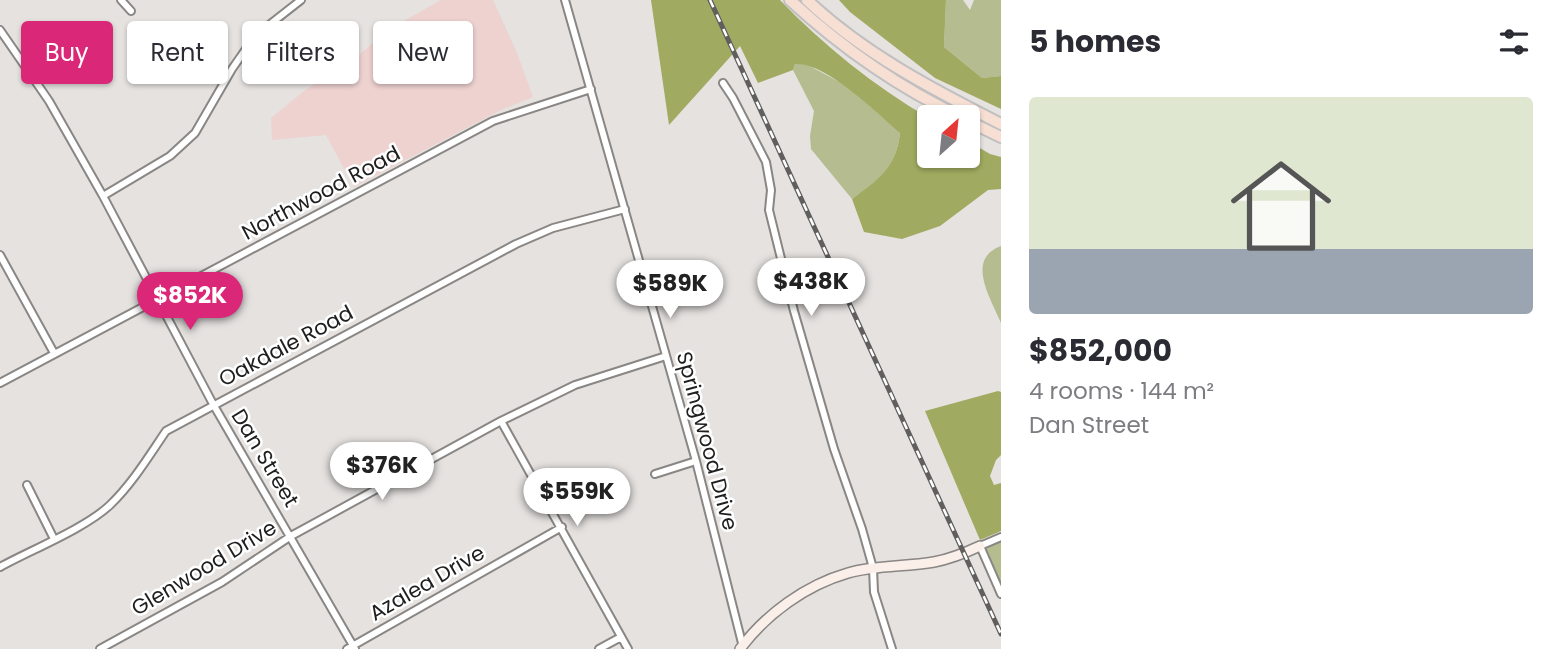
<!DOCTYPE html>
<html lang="en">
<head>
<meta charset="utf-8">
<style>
  body { margin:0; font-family:Poppins,sans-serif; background:#f2f2f3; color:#2b2b33; height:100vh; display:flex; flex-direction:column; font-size:26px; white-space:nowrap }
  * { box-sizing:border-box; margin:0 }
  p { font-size:23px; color:#7c7c81 }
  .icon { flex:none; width:38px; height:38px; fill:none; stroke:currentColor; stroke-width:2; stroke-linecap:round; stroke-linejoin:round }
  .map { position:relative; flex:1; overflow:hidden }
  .side { display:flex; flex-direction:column; background:#fff; width:560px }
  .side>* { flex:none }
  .top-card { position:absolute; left:21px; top:21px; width:665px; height:63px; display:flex; gap:14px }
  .needle { width:46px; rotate:27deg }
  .buttons { position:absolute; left:917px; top:105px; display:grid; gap:14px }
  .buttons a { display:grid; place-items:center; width:63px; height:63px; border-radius:7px; background:#fff; box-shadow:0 2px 5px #0004; font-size:35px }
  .price { position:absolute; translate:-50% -60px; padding:0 16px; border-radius:24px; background:#fff; color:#222; font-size:23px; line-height:46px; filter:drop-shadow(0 2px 4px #0008) }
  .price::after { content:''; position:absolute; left:50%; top:42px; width:21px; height:16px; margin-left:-10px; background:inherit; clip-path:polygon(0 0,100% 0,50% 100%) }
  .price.current { background:#db2777; color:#fff }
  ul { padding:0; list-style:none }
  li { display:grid; align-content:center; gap:14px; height:371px; padding:0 28px }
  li+li { border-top:2px solid #e1e1e2 }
  li span { display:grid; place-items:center; height:217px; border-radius:7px; color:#555 }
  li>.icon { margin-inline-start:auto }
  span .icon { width:126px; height:126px; fill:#fffc; stroke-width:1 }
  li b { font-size:30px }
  h2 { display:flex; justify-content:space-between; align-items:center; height:84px; padding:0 28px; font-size:30px }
  .tag { padding:0 24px; border-radius:7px; background:#fff; box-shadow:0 2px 5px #0004; font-size:24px; line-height:63px }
  .tag.current { background:#db2777; color:#fff }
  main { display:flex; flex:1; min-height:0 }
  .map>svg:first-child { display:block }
</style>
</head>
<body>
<main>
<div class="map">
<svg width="1001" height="649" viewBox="0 0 1001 649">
  <rect width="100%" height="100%" fill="#e5e2e0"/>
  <path fill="#edd2d0" d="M 441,0 L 493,0 L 517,53 L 533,97 L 501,110 L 354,187 L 326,135 L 272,140 L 271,118 L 304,91 L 358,56 L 388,30 Z"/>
  <path fill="#b5bc90" d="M 946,0 L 963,0 L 970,10 L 974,0 L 1001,0 L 1001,76 L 982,78 L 944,47 Z
    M 804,63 L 847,86 L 900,133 C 895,170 880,179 852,199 L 811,149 L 810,136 L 814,111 L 793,70 L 795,64 Z
    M 1001,246 L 1001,323 C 991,299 965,259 1001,246 Z
    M 1001,536 L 1001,593 L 980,546 Z"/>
  <path fill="#a0aa60" d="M 651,0 L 780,0 C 824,46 874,86 929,118 L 929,156 L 968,156 L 968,141 L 990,154 L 1001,157 L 1001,189 L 988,190 L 940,226 L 902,239 L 864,232 L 852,199 C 879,179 896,168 900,133 C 878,114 825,61 795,64 L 793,70 L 758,83 L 740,46 L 669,125 Z
    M 839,0 L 946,0 L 944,47 L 982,78 L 1001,76 L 1001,109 L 935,78 L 850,12 Z
    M 998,391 L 1001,392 L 1001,455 L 996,460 L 990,476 L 994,485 L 1001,483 L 1001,531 L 980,540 L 925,411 Z"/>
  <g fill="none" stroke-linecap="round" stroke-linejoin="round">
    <g stroke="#898684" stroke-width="10">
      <path id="street" d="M 121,0 L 131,11
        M 565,0 L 696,461 L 743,647
        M 0,30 L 49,101 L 103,196 L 213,404 L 355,649
        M 723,83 L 733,98 L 766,162 L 771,190 L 769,210 L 794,311 L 834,449 L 862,529 L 873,568 L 874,592 L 892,649
        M 103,196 L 170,156 L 195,133 L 232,69 L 255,36 L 301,0
        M 0,255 L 54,353
        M 0,383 L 493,121 L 591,89
        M 501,421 L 628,649
        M 655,474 L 696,461
        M 27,485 L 54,539
        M 1001,537 L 980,546 L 1001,594
        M 0,567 C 31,550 86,528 110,505 C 132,484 149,456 166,431 L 516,244 L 553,228 L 625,209
        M 100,649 L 222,582 L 291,536 L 501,421 L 575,385 L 666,356
        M 347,649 L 562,527
        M 599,649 L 621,637"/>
    </g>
    <g stroke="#898684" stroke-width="12">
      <path id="secondary" d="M 740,649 C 766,614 806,585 848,573 C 876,565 906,567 934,562 C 950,559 965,553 980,546"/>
    </g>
    <g stroke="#c0c0c0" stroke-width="14">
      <path id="primary" d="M 790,0 C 841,47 898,87 961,117
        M 807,0 C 863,53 932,89 1001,124
        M 968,121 L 1001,137"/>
    </g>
    <use href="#street" stroke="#fff" stroke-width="6"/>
    <use href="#secondary" stroke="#fbefea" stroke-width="9"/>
    <use href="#primary" stroke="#f8dfd4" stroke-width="10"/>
    <g stroke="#605f5e" stroke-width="5">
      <path id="rail" d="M 710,0 L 1001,634"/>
    </g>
    <use href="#rail" stroke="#fff" stroke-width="2.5" stroke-dasharray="8" stroke-linecap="butt"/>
  </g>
  <g text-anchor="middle" stroke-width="5" stroke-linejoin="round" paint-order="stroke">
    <g font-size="21" fill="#1f1e1e" stroke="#fff">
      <text transform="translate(321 193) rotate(-28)" y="7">Northwood Road</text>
      <text transform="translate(286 346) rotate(-28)" y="7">Oakdale Road</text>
      <text transform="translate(707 441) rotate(75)" y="7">Springwood Drive</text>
      <text transform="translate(265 458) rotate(59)" y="7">Dan Street</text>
      <text transform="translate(204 568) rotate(-31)" y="7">Glenwood Drive</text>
      <text transform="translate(427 583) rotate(-30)" y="7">Azalea Drive</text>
    </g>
  </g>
</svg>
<div class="buttons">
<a><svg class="needle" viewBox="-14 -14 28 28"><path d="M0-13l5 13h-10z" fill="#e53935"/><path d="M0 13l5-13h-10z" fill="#7c7c81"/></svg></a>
</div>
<b class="price" style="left:811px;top:318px">$438K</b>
<b class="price" style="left:670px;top:320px">$589K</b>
<b class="price current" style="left:190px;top:332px">$852K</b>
<b class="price" style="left:382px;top:502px">$376K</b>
<b class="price" style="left:577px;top:528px">$559K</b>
<div class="top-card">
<a class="tag current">Buy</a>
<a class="tag">Rent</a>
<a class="tag">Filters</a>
<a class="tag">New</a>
</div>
</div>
<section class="side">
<h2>5 homes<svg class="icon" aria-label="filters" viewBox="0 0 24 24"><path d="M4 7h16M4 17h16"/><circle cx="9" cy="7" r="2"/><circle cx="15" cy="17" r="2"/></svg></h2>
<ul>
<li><span style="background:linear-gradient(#dfe7d0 70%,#9aa5b1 0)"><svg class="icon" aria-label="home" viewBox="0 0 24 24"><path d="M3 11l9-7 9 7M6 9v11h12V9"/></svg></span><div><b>$852,000</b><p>4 rooms · 144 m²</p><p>Dan Street</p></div></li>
</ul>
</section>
</main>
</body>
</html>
